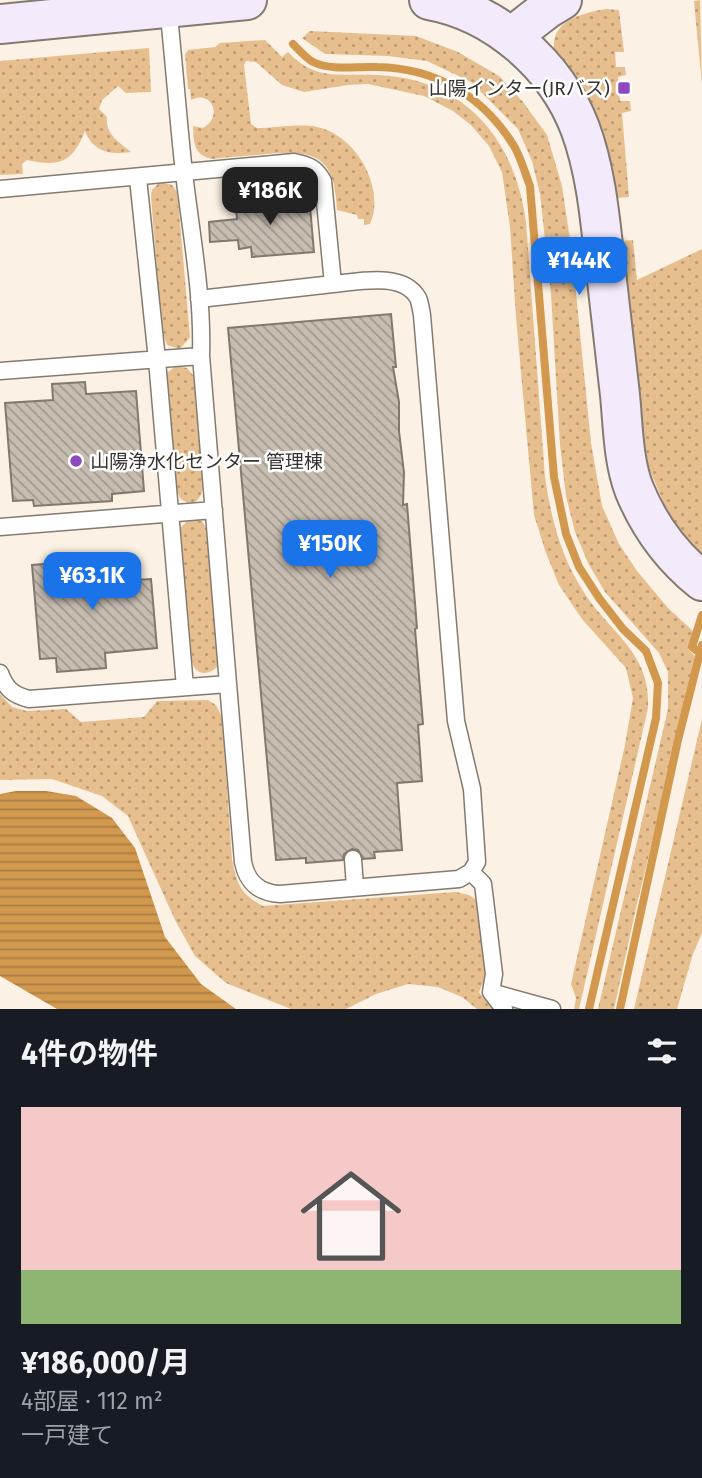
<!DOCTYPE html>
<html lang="ja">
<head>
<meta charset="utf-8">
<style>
  body { margin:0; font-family:"Fira Sans","Noto Sans JP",sans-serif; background:#20242c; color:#f1f3f6; height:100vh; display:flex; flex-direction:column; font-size:26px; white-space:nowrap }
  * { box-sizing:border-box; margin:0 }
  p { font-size:23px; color:#9ea1a6 }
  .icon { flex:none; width:38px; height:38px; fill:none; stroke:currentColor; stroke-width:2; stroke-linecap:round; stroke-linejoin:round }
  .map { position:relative; height:1009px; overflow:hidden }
  .side { display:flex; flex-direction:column; background:#171b24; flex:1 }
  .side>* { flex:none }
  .price { position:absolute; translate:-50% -60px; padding:0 16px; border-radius:14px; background:#1a73e8; color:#fff; font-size:23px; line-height:46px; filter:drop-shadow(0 2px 4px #0008) }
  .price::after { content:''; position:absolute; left:50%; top:42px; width:21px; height:16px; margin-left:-10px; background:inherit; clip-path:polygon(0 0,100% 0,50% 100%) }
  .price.active { background:#222; color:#fff }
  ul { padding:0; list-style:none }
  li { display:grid; align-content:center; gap:14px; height:371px; padding:0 21px }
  li span { display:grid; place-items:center; height:217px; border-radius:0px; color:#555 }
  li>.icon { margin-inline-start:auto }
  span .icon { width:126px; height:126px; fill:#fffc; stroke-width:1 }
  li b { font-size:30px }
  h2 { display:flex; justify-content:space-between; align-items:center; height:84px; padding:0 21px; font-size:30px }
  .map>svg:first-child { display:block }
</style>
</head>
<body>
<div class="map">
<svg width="702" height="1009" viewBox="0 0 702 1009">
  <defs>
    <pattern id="grass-dots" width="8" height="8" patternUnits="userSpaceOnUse" patternTransform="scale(1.75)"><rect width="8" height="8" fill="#e7bf8f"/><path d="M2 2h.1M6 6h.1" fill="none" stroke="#bc9c75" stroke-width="1.8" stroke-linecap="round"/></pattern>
    <pattern id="water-rules" width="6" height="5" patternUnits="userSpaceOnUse" patternTransform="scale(1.75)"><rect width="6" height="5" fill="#d1984e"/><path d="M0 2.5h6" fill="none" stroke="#aa7d41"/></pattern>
    <pattern id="building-back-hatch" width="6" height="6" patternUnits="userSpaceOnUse" patternTransform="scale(1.75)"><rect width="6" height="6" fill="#c7bdb1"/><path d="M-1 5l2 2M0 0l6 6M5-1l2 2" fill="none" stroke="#a29a90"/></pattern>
  </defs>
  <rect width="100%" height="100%" fill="#fbf1e4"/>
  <path fill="url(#grass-dots)" d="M 700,0 L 702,85 L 694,1 Z
    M 606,9 L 619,10 L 624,52 L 615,52 L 616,67 L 625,67 L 626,75 L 618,77 L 620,101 L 630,101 L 631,111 L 622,113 L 629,197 L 617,198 L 610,165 L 554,48 C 552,20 583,13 606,9 Z
    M 310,31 L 416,36 L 458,52 L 499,76 L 523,102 L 547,135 L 562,186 L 572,253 L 591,443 L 602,506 L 619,544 L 637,571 L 668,608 L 694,632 L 688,649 L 697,658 L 636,908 L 614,1009 L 598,1009 L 668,709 L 668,672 L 659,653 L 605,592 L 588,563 L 575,532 L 566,496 L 560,445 L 551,294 L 540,194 L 532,161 L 518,129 L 471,82 L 427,61 L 388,56 L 325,54 L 302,38 Z
    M 265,40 L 282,57 L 288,52 C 316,82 341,73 378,75 C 465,79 515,139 526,222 L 545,477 C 551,518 561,558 585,594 C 612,635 651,653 648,708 L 579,1009 L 574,1009 L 576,998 L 571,984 L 625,745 L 633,698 L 626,668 L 582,619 L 559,585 L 546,553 L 534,515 L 516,317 L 510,227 L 502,172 L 489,146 L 471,125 L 453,111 L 424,96 L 368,84 L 348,85 L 304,92 L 282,85 L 256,62 L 246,61 L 244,65 L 251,124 L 257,128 C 274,128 301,123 317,127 C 356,135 386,188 370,224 L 364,225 L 364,219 L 358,219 L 357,215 L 337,210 C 334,156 317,150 267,154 C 249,156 230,157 212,159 C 193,155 194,142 193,126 L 203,128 C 224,116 211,89 191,100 L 190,89 L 188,89 L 185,54 L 188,50 L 215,47 L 220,43 Z
    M 149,48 L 151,92 L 126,93 L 118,86 L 102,100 L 99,109 L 107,117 C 105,134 119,142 131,152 C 111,155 93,152 85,131 C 72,163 60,167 27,160 L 22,164 L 23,174 L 0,175 L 0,61 Z
    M 160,182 L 172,185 L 177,192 L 178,200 L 190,337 L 180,349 L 167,345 L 162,330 L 151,197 L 152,190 Z
    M 633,240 L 637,280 L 702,249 L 702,555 L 693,548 L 670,518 L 649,468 L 634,381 L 621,241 Z
    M 176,366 L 187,368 L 193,375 L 194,383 L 203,488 C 200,502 191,508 180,498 L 177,491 L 167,380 L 167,373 Z
    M 190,519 L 202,521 L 206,528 L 208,537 L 218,657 L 217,667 C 207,676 196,675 192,662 L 181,534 L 181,527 Z
    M 0,694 L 12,707 L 27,711 L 66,709 L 81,722 L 144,717 L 157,701 L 208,700 L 216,705 L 222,717 L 232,859 C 237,884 240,894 263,906 L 456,892 L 469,895 L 478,901 L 483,920 L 485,978 L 479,992 L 493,1009 L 477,1009 L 462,997 L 438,987 L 408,984 L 376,994 L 346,1009 L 291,1009 L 226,983 L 195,956 L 175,920 L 128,816 L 102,796 L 52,779 L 0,780 Z
    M 702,719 L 702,933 L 693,954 L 677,1009 L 634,1009 Z"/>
  <path fill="url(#water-rules)" d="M 16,791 L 46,791 L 76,796 L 112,818 L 135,848 L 165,937 L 201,984 L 236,1009 L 57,1009 L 0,976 L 0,794 Z"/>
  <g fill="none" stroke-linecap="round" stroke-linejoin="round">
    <path stroke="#d1984e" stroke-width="8" d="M 293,44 C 299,50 306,58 313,62 C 332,71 357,66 377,67 C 436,68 483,96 514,146 C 521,158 525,173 530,186 L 554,477 L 566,534 L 579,567 L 599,598 L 623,629 L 646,651 L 658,683 L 656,718 L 589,1009
      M 700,653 L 692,647 L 702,615
      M 620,1009 L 678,740 L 702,645"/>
  </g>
  <path fill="url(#building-back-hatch)" stroke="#82786d" stroke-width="2" d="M 309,195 L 314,252 L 252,257 L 251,247 L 239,249 L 238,240 L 210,242 L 209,222 L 237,219 L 236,211 L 248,210 L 247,201 Z
    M 391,314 L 396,367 L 393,367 L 399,402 L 399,431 L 404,473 L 403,505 L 407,504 L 417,628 L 415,629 L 423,724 L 418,725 L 422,781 L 397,783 L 402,850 L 374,852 L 375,858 L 363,859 L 358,850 L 352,849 L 344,854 L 343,860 L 306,863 L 306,858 L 276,860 L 228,328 Z
    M 85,382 L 86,394 L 136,391 L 144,491 L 112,494 L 112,501 L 34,506 L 33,500 L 13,501 L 5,403 L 53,400 L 52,384 Z
    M 134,557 L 136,580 L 151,579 L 157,648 L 105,653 L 106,668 L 57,672 L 56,658 L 40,659 L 32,565 Z"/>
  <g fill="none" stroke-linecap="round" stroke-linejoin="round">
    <g stroke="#847b70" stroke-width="19">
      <path id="lane" d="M 138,178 L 157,360 L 185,687
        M 0,189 L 294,162 C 309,165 316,168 323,181 L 333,284 L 199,299
        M 0,371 L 201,356
        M 0,527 L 214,510
        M 0,673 C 6,689 13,695 29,699 L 228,684 L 201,356 C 203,294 191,234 184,173 C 178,118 174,62 168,7
        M 228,684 L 243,862 C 247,882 259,893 280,894 L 459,879 L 471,872 L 477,862 L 472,789 L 456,721 L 422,315 C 421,310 420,302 418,298 C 403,271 357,282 333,284
        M 353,859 L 355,887
        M 471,872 L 483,884 L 494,974 L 491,992 L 504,1009
        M 491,992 L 552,1009"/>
    </g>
    <g stroke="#847b70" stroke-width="42">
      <path id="secondary" d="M 429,0 C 496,12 556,65 580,128 C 596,171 600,218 605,263 C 610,307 615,351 620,395 C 623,425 623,460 634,489 C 649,526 671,556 702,581
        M 0,24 L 247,0
        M 511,37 L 547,9 L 562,0"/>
    </g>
    <use href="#lane" stroke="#fff" stroke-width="16"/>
    <use href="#secondary" stroke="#f3eafc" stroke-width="38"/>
  </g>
  <g fill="#8d4abf" stroke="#fff" stroke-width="2.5">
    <rect x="617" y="81" width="14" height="14" rx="3.5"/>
    <circle cx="76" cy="461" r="7"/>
  </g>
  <g text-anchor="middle" stroke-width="5" stroke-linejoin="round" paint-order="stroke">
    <g font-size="19" fill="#37332e" stroke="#fff" text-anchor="end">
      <text x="610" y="95">山陽インター(JRバス)</text>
      <text x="90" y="468" text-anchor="start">山陽浄水化センター 管理棟</text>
    </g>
  </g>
</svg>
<b class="price active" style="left:270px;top:227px">¥186K</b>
<b class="price" style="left:579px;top:297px">¥144K</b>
<b class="price" style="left:330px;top:580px">¥150K</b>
<b class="price" style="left:92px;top:612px">¥63.1K</b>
</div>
<section class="side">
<h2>4件の物件<svg class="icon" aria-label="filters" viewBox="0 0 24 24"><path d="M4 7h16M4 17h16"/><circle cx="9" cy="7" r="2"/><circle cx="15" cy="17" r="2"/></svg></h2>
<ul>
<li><span style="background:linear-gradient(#f6c9c9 75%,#8fb573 0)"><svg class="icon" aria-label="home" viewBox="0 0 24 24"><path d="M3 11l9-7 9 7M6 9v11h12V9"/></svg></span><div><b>¥186,000/月</b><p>4部屋 · 112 m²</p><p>一戸建て</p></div></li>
</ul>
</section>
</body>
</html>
